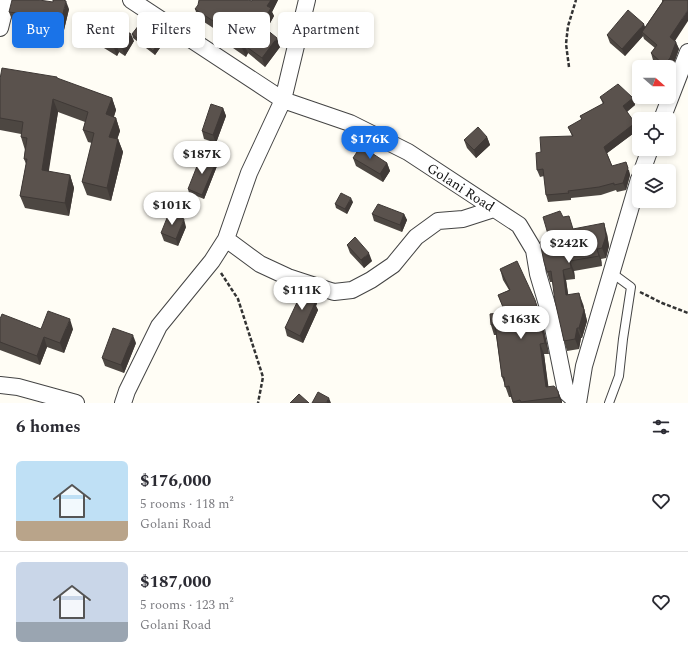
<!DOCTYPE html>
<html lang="en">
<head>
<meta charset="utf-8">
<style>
  body { margin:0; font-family:Spectral,serif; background:#f7f7f7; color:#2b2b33; height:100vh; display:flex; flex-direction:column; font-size:15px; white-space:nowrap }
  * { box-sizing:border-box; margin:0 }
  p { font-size:13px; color:#7c7c81 }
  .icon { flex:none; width:22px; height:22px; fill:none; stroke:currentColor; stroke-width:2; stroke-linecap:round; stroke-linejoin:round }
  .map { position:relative; height:403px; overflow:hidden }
  .panel { display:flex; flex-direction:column; background:#fff; flex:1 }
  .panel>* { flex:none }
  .hud { position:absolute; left:12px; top:12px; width:400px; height:36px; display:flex; gap:8px }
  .needle { width:26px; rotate:110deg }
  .tools { position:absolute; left:632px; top:60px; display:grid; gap:8px }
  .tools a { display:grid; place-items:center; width:44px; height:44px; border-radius:6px; background:#fff; box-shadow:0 2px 6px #0003; font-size:20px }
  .price { position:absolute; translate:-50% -34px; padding:0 9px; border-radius:14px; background:#fff; color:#222; font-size:13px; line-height:26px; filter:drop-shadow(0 1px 2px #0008) }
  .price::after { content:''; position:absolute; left:50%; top:24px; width:12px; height:9px; margin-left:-6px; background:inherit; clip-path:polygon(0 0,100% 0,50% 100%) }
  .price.on { background:#1a73e8; color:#fff }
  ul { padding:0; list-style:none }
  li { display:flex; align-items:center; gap:12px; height:100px; padding:0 16px }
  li+li { border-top:1px solid #e1e1e2 }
  li span { display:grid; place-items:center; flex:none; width:112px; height:80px; border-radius:6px; color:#555 }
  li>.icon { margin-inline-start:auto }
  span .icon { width:48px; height:48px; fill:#fffc; stroke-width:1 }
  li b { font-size:17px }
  h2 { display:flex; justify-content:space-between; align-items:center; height:48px; padding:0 16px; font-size:17px }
  .chip { padding:0 14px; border-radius:6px; background:#fff; box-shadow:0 2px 6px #0003; font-size:14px; line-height:36px }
  .chip.on { background:#1a73e8; color:#fff }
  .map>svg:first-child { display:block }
</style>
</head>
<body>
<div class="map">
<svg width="688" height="403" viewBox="0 0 688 403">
  <rect width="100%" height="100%" fill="#fffdf5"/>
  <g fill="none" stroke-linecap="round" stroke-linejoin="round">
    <g stroke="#444" stroke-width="10">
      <path id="service" d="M 609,403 L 619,376 L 623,339 L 631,287 L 612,273"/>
    </g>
    <g stroke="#444" stroke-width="18">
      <path id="minor" d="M 131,0 L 283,100 L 350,123 L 408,152 L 519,225 L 534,250 L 538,274 L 551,318 L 566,392 L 578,403
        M 0,28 L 7,0
        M 662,119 L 688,52
        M 642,171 L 650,149
        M 226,239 L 260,264 L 288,277 L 334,292 L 352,290 L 371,280 L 393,265 L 416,237 L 438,221 L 463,219 L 494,209
        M 0,385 L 18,387 L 76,403
        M 123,403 L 127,391 L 159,326 L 212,261 L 226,239 L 249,173 L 283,100 L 307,0
        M 578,403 L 584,366 L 639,179"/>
    </g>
    <path stroke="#333" stroke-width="2.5" stroke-dasharray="4 2" stroke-linecap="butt" d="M 569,67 L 566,44 L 568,26 L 576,0
      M 221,273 L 238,299 L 263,377 L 258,403
      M 640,292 L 662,303 L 688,313"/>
    <use href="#service" stroke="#fff" stroke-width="8"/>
    <use href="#minor" stroke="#fff" stroke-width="16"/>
  </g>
  <path fill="#4d4742" d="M 252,0 L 278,0 L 272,12 L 274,16 L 266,30 L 280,47 L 265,67 L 248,53 L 246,57 L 233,48 L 230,39 L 198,18 L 195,9 L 252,1 Z
    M 662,0 L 688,0 L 675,41 L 679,49 L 673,66 L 669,70 L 669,67 L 661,67 L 653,60 L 651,53 L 655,48 L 644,39 L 643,36 L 625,56 L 610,43 L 607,35 L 645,27 L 662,2 Z
    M 69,9 L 64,30 L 42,24 L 12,20 L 9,12 Z
    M 132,34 L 160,41 L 162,45 L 155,55 L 133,38 Z
    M 101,35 L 134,41 L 125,56 L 119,52 L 117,56 L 104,48 L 101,40 L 102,38 Z
    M 0,79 L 57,79 L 112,98 L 116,110 L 114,117 L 116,118 L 120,131 L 117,139 L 118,139 L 123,152 L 111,201 L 87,195 L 82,182 L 92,143 L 88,142 L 83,130 L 85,122 L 58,112 L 48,172 L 70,175 L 74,188 L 69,216 L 25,208 L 20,196 L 26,164 L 24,159 L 25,150 L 21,137 L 21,134 L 0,130 Z
    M 600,97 L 633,98 L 635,105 L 627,112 L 638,130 L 607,153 L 612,166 L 629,170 L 630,175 L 626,190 L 617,192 L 616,190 L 601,195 L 571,198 L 571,200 L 548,202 L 546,195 L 544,176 L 540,177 L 537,170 L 541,152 L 572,136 L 568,127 L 582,120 L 580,116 L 603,104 Z
    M 223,108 L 226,116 L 216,143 L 204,139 L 202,131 Z
    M 487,137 L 490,145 L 476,158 L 467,148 L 464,140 Z
    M 353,158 L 387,163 L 390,171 L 383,182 L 356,166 Z
    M 217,166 L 204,199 L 189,193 L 188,189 Z
    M 353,202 L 347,214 L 336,208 L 335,204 Z
    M 372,214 L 404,214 L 407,220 L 402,232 L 374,221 Z
    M 563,217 L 573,229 L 607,234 L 609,246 L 606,258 L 601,259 L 602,266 L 574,271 L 575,279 L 566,280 L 568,295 L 583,304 L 587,321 L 582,338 L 581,338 L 579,349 L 567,351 L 564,341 L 553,282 L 550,282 L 547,272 L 550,241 Z
    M 186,227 L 178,246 L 164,241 L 161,233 Z
    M 347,245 L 372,261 L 364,268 L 350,253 Z
    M 500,269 L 539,310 L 542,320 L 549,354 L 544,354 L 548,387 L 558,391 L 562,403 L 513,403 L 511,397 L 509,397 L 502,377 L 496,335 L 494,335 L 491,325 L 505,312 L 498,295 L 509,290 L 503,280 Z
    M 317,291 L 319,298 L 316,306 L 318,310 L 303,343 L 287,336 L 285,328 L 301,296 Z
    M 0,319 L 41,329 L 73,329 L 64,353 L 47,347 L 40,365 L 0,350 L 0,352 Z
    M 136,343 L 124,373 L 105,366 L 102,358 Z"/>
  <path fill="#3f3936" d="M 271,0 L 278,0 L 272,12 L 274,16 L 264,34 L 261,25 L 267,6 Z
    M 66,1 L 69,9 L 64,30 L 61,22 Z
    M 688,10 L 688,21 L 673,44 L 670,37 Z
    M 644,24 L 647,32 L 642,32 L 643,36 L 625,56 L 622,49 Z
    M 131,34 L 134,41 L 125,56 L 122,48 Z
    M 277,38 L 280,47 L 265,67 L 262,58 Z
    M 160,41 L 162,45 L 155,55 L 153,51 Z
    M 676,42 L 679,49 L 673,66 L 669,70 L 669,67 L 665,67 L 664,65 Z
    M 116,44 L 119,52 L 117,56 L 114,48 Z
    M 244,45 L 248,53 L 246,57 L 242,48 Z
    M 112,98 L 116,110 L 110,127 L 106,114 Z
    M 633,98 L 635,105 L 625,113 L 623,106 Z
    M 53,99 L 58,112 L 47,183 L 42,170 Z
    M 223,108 L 226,116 L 216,143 L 213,135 Z
    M 116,118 L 120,131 L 114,149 L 109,137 Z
    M 635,123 L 638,130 L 606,154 L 604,147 Z
    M 487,137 L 490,145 L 476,158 L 474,150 Z
    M 118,139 L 123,152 L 111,201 L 107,188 Z
    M 216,162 L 217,166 L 204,199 L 202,195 Z
    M 626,162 L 630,175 L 626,190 L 623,183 Z
    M 387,163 L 390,171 L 383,182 L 380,174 Z
    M 70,175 L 74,188 L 69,216 L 65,203 Z
    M 351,198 L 353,202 L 347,214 L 345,209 Z
    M 404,214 L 407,220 L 402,232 L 400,225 Z
    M 184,219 L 186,227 L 178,246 L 176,239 Z
    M 604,223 L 607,234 L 609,246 L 606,258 L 602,248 Z
    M 597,249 L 601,259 L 602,266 L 599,256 Z
    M 369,253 L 372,261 L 364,268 L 361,260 Z
    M 570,261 L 574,271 L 575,279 L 571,268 Z
    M 563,270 L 566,280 L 570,306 L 566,295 Z
    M 317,291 L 319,298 L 316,306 L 318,310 L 303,343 L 300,336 Z
    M 579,293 L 583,304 L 587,321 L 582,338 L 579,328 L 582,307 Z
    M 535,300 L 542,320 L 549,354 L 545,343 Z
    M 70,319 L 73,329 L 64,353 L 60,343 Z
    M 577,328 L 581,338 L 579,349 L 575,339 Z
    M 133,335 L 136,343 L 124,373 L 121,365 Z
    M 44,337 L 47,347 L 40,365 L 37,356 Z
    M 540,344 L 544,354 L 550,398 L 546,387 Z
    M 558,391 L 562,401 L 562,403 L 561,403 L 559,397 Z
    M 329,398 L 331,403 L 326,403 Z"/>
  <path fill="#5a524d" stroke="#3f3936" d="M 12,0 L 39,0 L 53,2 L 53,0 L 63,0 L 66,1 L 61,22 L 39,16 L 9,12 Z
    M 199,0 L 248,0 L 252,1 L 252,0 L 271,0 L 267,6 L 271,8 L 261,25 L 277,38 L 262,58 L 244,45 L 242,48 L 230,39 L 233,34 L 195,9 L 198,5 Z
    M 664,0 L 688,0 L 688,10 L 670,37 L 676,42 L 670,58 L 664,65 L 651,53 L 657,45 L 642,32 Z
    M 628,10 L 644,24 L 622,49 L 607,35 Z
    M 113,23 L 131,34 L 122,48 L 116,44 L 114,48 L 101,40 L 103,36 L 101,35 L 108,24 L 111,26 Z
    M 139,25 L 160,41 L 153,51 L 132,34 Z
    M 2,68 L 57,77 L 57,78 L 112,98 L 106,114 L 116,118 L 109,137 L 118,139 L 107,188 L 82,182 L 94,133 L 83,130 L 88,112 L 53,99 L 42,170 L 70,175 L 65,203 L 20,196 L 27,159 L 24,159 L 27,138 L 21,137 L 23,122 L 0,118 L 0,79 Z
    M 618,84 L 633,98 L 623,106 L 635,123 L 604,147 L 612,166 L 626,162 L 628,168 L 623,183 L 614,185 L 614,183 L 599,187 L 568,191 L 569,193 L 546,195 L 543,169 L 537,170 L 536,153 L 541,152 L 540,137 L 573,136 L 568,127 L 582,119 L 580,116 L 604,103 L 600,97 Z
    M 211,104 L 223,108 L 213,135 L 202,131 Z
    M 478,127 L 487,137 L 474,150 L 464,140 Z
    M 361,146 L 387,163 L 380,174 L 353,158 Z
    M 201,156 L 216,162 L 202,195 L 188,189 Z
    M 341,193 L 351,198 L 345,209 L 335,204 Z
    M 378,204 L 404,214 L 400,225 L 372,214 Z
    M 560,211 L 563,217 L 569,216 L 573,229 L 604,223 L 606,236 L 602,248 L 597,249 L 599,256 L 570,261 L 571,268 L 563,270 L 566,295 L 579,293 L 582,307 L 583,307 L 584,310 L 579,328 L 577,328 L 575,339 L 564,341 L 555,301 L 551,271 L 547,272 L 544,262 L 540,242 L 550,241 L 543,217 Z
    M 169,213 L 184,219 L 176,239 L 161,233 Z
    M 355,237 L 369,253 L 361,260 L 347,245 Z
    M 517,261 L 535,300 L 538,310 L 545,343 L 540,344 L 546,387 L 554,386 L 558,391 L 559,397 L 521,402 L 520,400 L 513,402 L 509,386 L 505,387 L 504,377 L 502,377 L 495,324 L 491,325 L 490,314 L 505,312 L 498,295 L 510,290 L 500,269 Z
    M 304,286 L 317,291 L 313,302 L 315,303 L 300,336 L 285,328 L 300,296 L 301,296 Z
    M 48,311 L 70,319 L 60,343 L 44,337 L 37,356 L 0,342 L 0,319 L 2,314 L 41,329 Z
    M 113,328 L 133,335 L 121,365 L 102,358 Z
    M 318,392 L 329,398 L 326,403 L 312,403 Z
    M 299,394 L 309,403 L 290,403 Z"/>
  <g text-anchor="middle" stroke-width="4" stroke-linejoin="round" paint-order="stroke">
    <g font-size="14" fill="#111" stroke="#fff">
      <text transform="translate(461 187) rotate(33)" y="5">Golani Road</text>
    </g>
  </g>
</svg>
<div class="tools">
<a><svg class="needle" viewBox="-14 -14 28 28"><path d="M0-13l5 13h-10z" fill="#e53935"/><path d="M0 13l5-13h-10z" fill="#7c7c81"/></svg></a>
<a><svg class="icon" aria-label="locate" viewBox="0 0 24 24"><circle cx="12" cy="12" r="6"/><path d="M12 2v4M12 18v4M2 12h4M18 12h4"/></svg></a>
<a><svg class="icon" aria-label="layers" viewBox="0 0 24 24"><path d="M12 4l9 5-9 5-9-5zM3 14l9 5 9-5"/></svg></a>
</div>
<b class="price on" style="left:370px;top:160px">$176K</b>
<b class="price" style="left:202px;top:175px">$187K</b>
<b class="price" style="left:172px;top:226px">$101K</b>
<b class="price" style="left:569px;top:264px">$242K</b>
<b class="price" style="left:302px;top:311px">$111K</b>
<b class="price" style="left:521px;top:340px">$163K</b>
<div class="hud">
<a class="chip on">Buy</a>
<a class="chip">Rent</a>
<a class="chip">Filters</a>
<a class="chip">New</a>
<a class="chip">Apartment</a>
</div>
</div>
<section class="panel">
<h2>6 homes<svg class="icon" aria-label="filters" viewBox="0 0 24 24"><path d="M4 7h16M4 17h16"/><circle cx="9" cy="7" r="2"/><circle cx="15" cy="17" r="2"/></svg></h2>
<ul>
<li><span style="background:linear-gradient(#bfe0f5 75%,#b9a48a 0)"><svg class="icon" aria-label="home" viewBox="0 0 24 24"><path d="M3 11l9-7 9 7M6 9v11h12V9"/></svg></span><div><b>$176,000</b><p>5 rooms · 118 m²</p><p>Golani Road</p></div><svg class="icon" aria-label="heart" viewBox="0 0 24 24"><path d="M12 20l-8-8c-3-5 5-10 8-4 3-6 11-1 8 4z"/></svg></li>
<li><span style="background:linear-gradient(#c9d6e8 75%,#9aa5b1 0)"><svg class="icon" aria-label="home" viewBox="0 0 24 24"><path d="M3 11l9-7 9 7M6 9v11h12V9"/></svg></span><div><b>$187,000</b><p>5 rooms · 123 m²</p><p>Golani Road</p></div><svg class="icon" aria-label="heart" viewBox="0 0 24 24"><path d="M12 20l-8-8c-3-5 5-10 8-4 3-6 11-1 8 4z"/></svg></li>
</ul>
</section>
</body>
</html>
